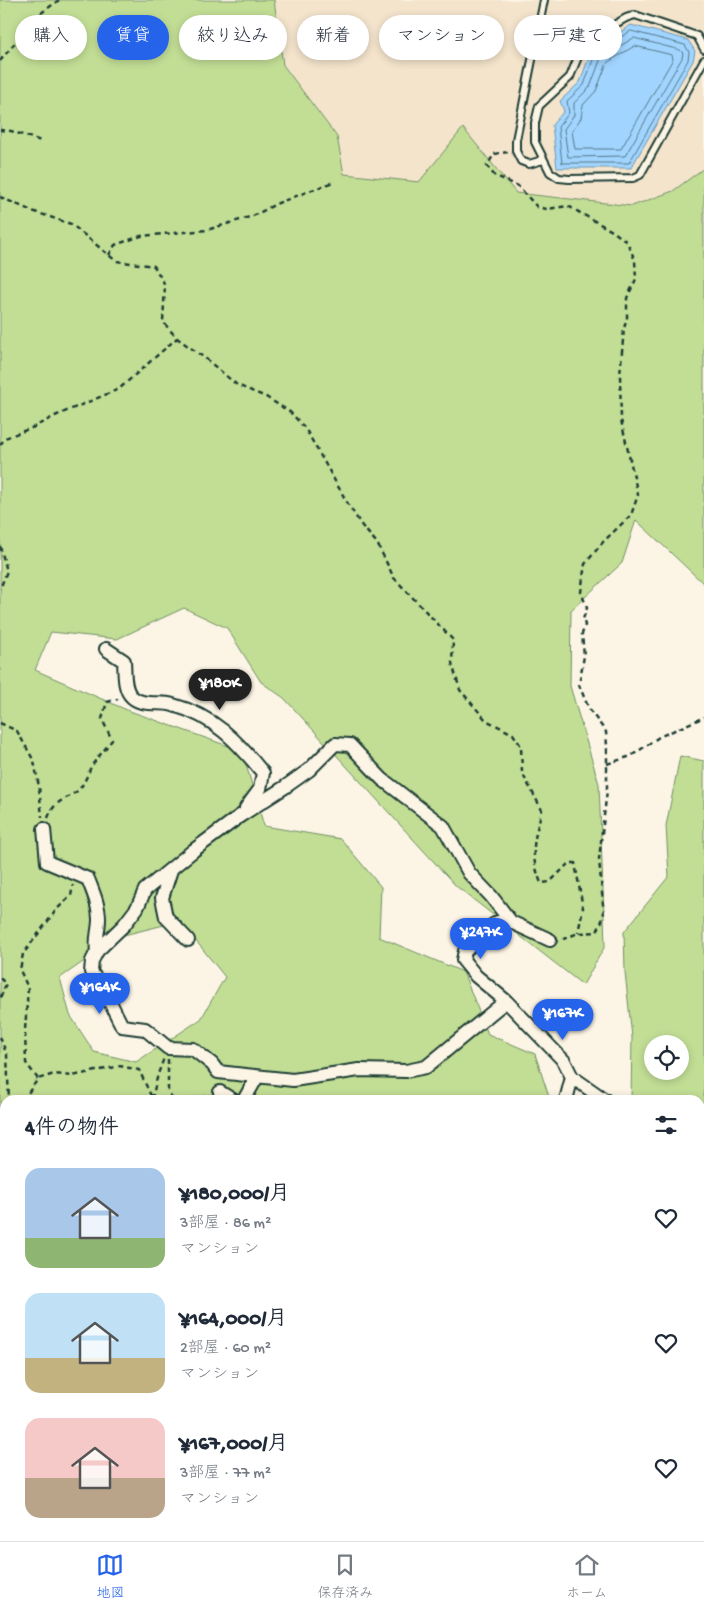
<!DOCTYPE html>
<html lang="ja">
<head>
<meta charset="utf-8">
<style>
  body { margin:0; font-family:"Gochi Hand","Klee One",sans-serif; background:#f6f6f7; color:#1f2937; height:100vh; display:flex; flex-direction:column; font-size:19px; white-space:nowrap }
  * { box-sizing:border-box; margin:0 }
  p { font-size:16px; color:#747a83 }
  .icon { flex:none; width:28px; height:28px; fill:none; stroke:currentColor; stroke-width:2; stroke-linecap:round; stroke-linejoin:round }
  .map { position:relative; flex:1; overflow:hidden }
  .panel { position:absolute; left:0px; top:1095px; width:705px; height:446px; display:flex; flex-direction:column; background:#fff; border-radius:15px 15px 0 0; box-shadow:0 2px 8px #0003 }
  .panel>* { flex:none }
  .banner { position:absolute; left:15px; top:15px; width:675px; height:45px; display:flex; gap:10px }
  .fabs { position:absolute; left:644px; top:1035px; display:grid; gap:10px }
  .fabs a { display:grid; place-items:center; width:45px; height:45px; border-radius:50%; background:#fff; box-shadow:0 2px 8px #0003; font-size:25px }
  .price { position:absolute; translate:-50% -42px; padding:0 11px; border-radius:18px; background:#2563eb; color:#fff; font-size:16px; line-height:32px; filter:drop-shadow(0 1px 2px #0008) }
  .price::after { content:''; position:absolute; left:50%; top:30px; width:15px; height:11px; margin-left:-8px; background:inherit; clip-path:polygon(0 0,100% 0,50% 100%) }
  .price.selected { background:#222; color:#fff }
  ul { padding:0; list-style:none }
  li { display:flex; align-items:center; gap:15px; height:125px; padding:0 25px }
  li span { display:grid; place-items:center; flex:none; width:140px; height:100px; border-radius:15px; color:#555 }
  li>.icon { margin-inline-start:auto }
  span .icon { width:60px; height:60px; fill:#fffc; stroke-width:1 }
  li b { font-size:21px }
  h2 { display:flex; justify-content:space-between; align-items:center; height:60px; padding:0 25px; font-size:21px }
  .pill { padding:0 18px; border-radius:22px; background:#fff; box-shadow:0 2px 8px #0003; font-size:18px; line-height:45px }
  .pill.selected { background:#2563eb; color:#fff }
  .tabs { display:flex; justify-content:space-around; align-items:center; height:70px; border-top:1px solid #e0e1e3; background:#fff; font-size:14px; color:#747a83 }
  .tabs a { display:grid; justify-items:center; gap:2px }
  .tabs .selected { color:#2563eb }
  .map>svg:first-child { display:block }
</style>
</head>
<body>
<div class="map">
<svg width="704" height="1541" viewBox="0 0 704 1541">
  <rect width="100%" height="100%" fill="#fcf5e5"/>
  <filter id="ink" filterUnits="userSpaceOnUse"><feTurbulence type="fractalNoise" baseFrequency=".02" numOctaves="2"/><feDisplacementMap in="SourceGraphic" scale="10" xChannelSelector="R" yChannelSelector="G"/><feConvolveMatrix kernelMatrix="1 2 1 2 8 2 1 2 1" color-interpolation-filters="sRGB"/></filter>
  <g filter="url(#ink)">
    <path fill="#f4e4cc" d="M 274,0 L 704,0 L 704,168 L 673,191 L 632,206 L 343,174 L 337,137 L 283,65 Z"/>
    <path fill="#c2de95" stroke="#708e64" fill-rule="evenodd" d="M 0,0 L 274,0 L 283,65 L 337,137 L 344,174 L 419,182 L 463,128 L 516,193 L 632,206 L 673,191 L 704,168 L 704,584 L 636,520 L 622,563 L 571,610 L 570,686 L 599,784 L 604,916 L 605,946 L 583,985 L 456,886 L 284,698 L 261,682 L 227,628 L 184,608 L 117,639 L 51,632 L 35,670 L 127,710 L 242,751 L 264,826 L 341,839 L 381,887 L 379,937 L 463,972 L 488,1034 L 535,1054 L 550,1100 L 251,1100 L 231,1091 L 178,1100 L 5,1100 L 5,1153 L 0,1144 ZM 180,921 L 225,977 L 201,1019 L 136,1062 L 94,1052 L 70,1015 L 60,978 L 120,936 Z
      M 680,756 L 704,761 L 704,1236 L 700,1231 L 700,1100 L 631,1100 L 632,1037 L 625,972 L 624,932 L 669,876 L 666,826 ZM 652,1044 L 680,1044 L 680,1071 L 652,1071 Z
      M 700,1292 L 704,1299 L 704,1464 L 700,1468 Z
      M 5,1461 L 5,1536 L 171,1536 L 169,1541 L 0,1541 L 0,1481 Z
      M 436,1536 L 651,1536 L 650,1541 L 436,1541 Z"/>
    <path fill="#a1d4ff" stroke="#6d98ae" d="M 631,25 L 688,40 L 695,51 L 693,61 L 631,168 L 557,168 L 552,125 L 564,111 L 560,101 L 580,82 L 591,51 Z"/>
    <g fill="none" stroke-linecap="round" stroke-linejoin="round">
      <path stroke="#537985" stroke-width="1" d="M 631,31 L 685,45 L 689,52 L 688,60 L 629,163 L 562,163 L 558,127 L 569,113 L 567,101 L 584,85 L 595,54 Z
        M 634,38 L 680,50 L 683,53 L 682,58 L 625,156 L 568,157 L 564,129 L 574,115 L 574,103 L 590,87 L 601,58 Z
        M 635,46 L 672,55 L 673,59 L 621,149 L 575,149 L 572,131 L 581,118 L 583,105 L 596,91 L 607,63 Z"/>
      <g stroke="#1f3d34" stroke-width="10">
        <path id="service" d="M 704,49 L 697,36 L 635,15 L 626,18 L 584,42 L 570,77 L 539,106 L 535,123 L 535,142 L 550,172 L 559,178 L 569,179 L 633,178 L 640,175 L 704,60
          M 543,160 L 529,164 L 521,161 L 516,151 L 516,140 L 544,0"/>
      </g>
      <g stroke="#1f3d34" stroke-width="16">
        <path id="minor" d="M 106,649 L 124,661 C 125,672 123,689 132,697 C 143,707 161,701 173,705 C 214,716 238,742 263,773 L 260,789 L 246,808
          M 44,829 L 47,862 L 88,879 C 93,892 99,905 99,919 C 99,931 95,938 97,951
          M 171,870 L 162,898 L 166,917 L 188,940
          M 511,922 L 498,922 L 493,925 L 465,951 L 463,960 L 476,976 L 506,1001 L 564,1061 L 572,1077 L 605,1100
          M 506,1001 L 426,1067 L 406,1071 L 359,1070 L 293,1080 L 218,1072 L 212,1064 L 193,1049 L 168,1048 L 145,1029 L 122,1026 L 104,990 L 91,972 L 92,961 L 97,951 L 124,925 L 137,908 L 145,890 L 194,850 L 240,816 L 285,787 L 309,770 L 335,744 L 350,745 L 382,779 L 443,826 L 469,873 L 491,896 L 511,922 L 550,940
          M 220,1092 L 233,1100
          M 244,1100 L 257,1077
          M 566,1100 L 572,1077
          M 700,1167 L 704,1184 L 704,1202
          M 700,1223 L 704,1222
          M 0,1497 L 5,1500
          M 133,1536 L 140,1541
          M 182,1541 L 183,1536"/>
      </g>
      <path stroke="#1f3d34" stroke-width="2.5" stroke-dasharray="5 4" stroke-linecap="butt" d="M 0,61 L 37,16 L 59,0
        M 0,130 L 11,131 L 41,141
        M 508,152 L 494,154 L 487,166 L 494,175 L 518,186 L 537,207 L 547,209 L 568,206 L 614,232 L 627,242 L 635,260 L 636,279 L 627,298 L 627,319 L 624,328 L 620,375 L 621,420 L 638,495 L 631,515 L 603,542 L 585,564 L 581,592 L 587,608 L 583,619 L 585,625 L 582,634 L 584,656 L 579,685 L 589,709 L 606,732 L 607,746 L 607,790 L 599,859 L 604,916 L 597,932 L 578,933 L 561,940
        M 0,197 L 32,211 L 71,224 L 116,261 L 154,266 L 165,285 L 163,322 L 177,338 L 206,359 L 237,385 L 266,397 L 290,412 L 305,428 L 348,504 L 362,526 L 377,543 L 394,578 L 453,640 L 452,663 L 460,690 L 486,720 L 513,734 L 521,746 L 522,773 L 542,810 C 534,840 529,853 541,883 L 550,882 L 569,863 L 575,863 L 583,908 L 578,933
        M 109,255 L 115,245 L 141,236 L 207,230 L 253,216 L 278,203 L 333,182
        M 0,445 L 5,438 L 34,427 L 55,416 L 119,389 L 177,338
        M 0,546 L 7,571 L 0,589
        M 0,723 L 17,731 L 34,761 L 39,787 L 42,817
        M 607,764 L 631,756 L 659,737 L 704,717
        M 48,818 C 54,801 63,801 76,792 C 85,785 87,774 92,765 C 98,757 106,748 112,740 L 102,719 L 107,702 L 118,699
        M 0,978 L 6,984 L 0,999
        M 0,1037 L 7,1055 L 9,1100
        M 168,1059 L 168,1092 L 173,1100
        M 38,1079 L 26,1063 L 25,1030 L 28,988 L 20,970 L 23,954 L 57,909 L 71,896 L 73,885
        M 152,1099 L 158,1074 L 164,1058
        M 23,1100 L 38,1079 L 54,1074 L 72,1076 L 120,1066 L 139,1070 L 152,1098
        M 0,1150 L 5,1140
        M 345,1541 L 350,1536"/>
      <use href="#service" stroke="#fcf5e5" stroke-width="6"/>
      <use href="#minor" stroke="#fcf5e5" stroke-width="12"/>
    </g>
  </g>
</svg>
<div class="fabs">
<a><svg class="icon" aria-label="locate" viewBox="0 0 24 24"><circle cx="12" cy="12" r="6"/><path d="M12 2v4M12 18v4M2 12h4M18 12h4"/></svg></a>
</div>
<b class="price selected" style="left:220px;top:711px">¥180K</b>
<b class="price" style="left:481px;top:960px">¥247K</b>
<b class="price" style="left:100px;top:1015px">¥164K</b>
<b class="price" style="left:563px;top:1041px">¥167K</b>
<div class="banner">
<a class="pill">購入</a>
<a class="pill selected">賃貸</a>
<a class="pill">絞り込み</a>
<a class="pill">新着</a>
<a class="pill">マンション</a>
<a class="pill">一戸建て</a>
</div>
<section class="panel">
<h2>4件の物件<svg class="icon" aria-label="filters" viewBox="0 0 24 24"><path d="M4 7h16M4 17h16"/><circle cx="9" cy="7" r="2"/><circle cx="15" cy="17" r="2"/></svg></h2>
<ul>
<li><span style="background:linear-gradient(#a9c7e8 70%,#8fb573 0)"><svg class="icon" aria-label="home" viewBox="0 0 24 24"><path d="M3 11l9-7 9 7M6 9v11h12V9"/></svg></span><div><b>¥180,000/月</b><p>3部屋 · 86 m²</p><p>マンション</p></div><svg class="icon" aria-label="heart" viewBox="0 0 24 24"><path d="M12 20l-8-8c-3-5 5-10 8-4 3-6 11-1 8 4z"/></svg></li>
<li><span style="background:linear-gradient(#bfe0f5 65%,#c2b280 0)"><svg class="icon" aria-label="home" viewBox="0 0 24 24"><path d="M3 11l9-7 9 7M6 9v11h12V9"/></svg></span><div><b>¥164,000/月</b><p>2部屋 · 60 m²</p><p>マンション</p></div><svg class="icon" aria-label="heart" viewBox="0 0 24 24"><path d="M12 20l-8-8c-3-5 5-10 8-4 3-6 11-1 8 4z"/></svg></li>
<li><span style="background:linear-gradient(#f6c9c9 60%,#b9a48a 0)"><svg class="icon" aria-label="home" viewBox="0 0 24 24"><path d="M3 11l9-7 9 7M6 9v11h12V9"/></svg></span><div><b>¥167,000/月</b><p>3部屋 · 77 m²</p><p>マンション</p></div><svg class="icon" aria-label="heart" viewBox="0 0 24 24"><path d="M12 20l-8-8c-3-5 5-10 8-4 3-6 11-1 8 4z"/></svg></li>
</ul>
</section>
</div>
<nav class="tabs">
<a class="selected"><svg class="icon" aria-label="map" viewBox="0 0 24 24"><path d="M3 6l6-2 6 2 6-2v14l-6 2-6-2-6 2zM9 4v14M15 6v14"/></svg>地図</a>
<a><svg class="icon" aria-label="saved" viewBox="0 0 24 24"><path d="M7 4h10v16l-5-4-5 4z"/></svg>保存済み</a>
<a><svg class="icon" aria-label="home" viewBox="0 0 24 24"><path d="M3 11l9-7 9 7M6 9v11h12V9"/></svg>ホーム</a>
</nav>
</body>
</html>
